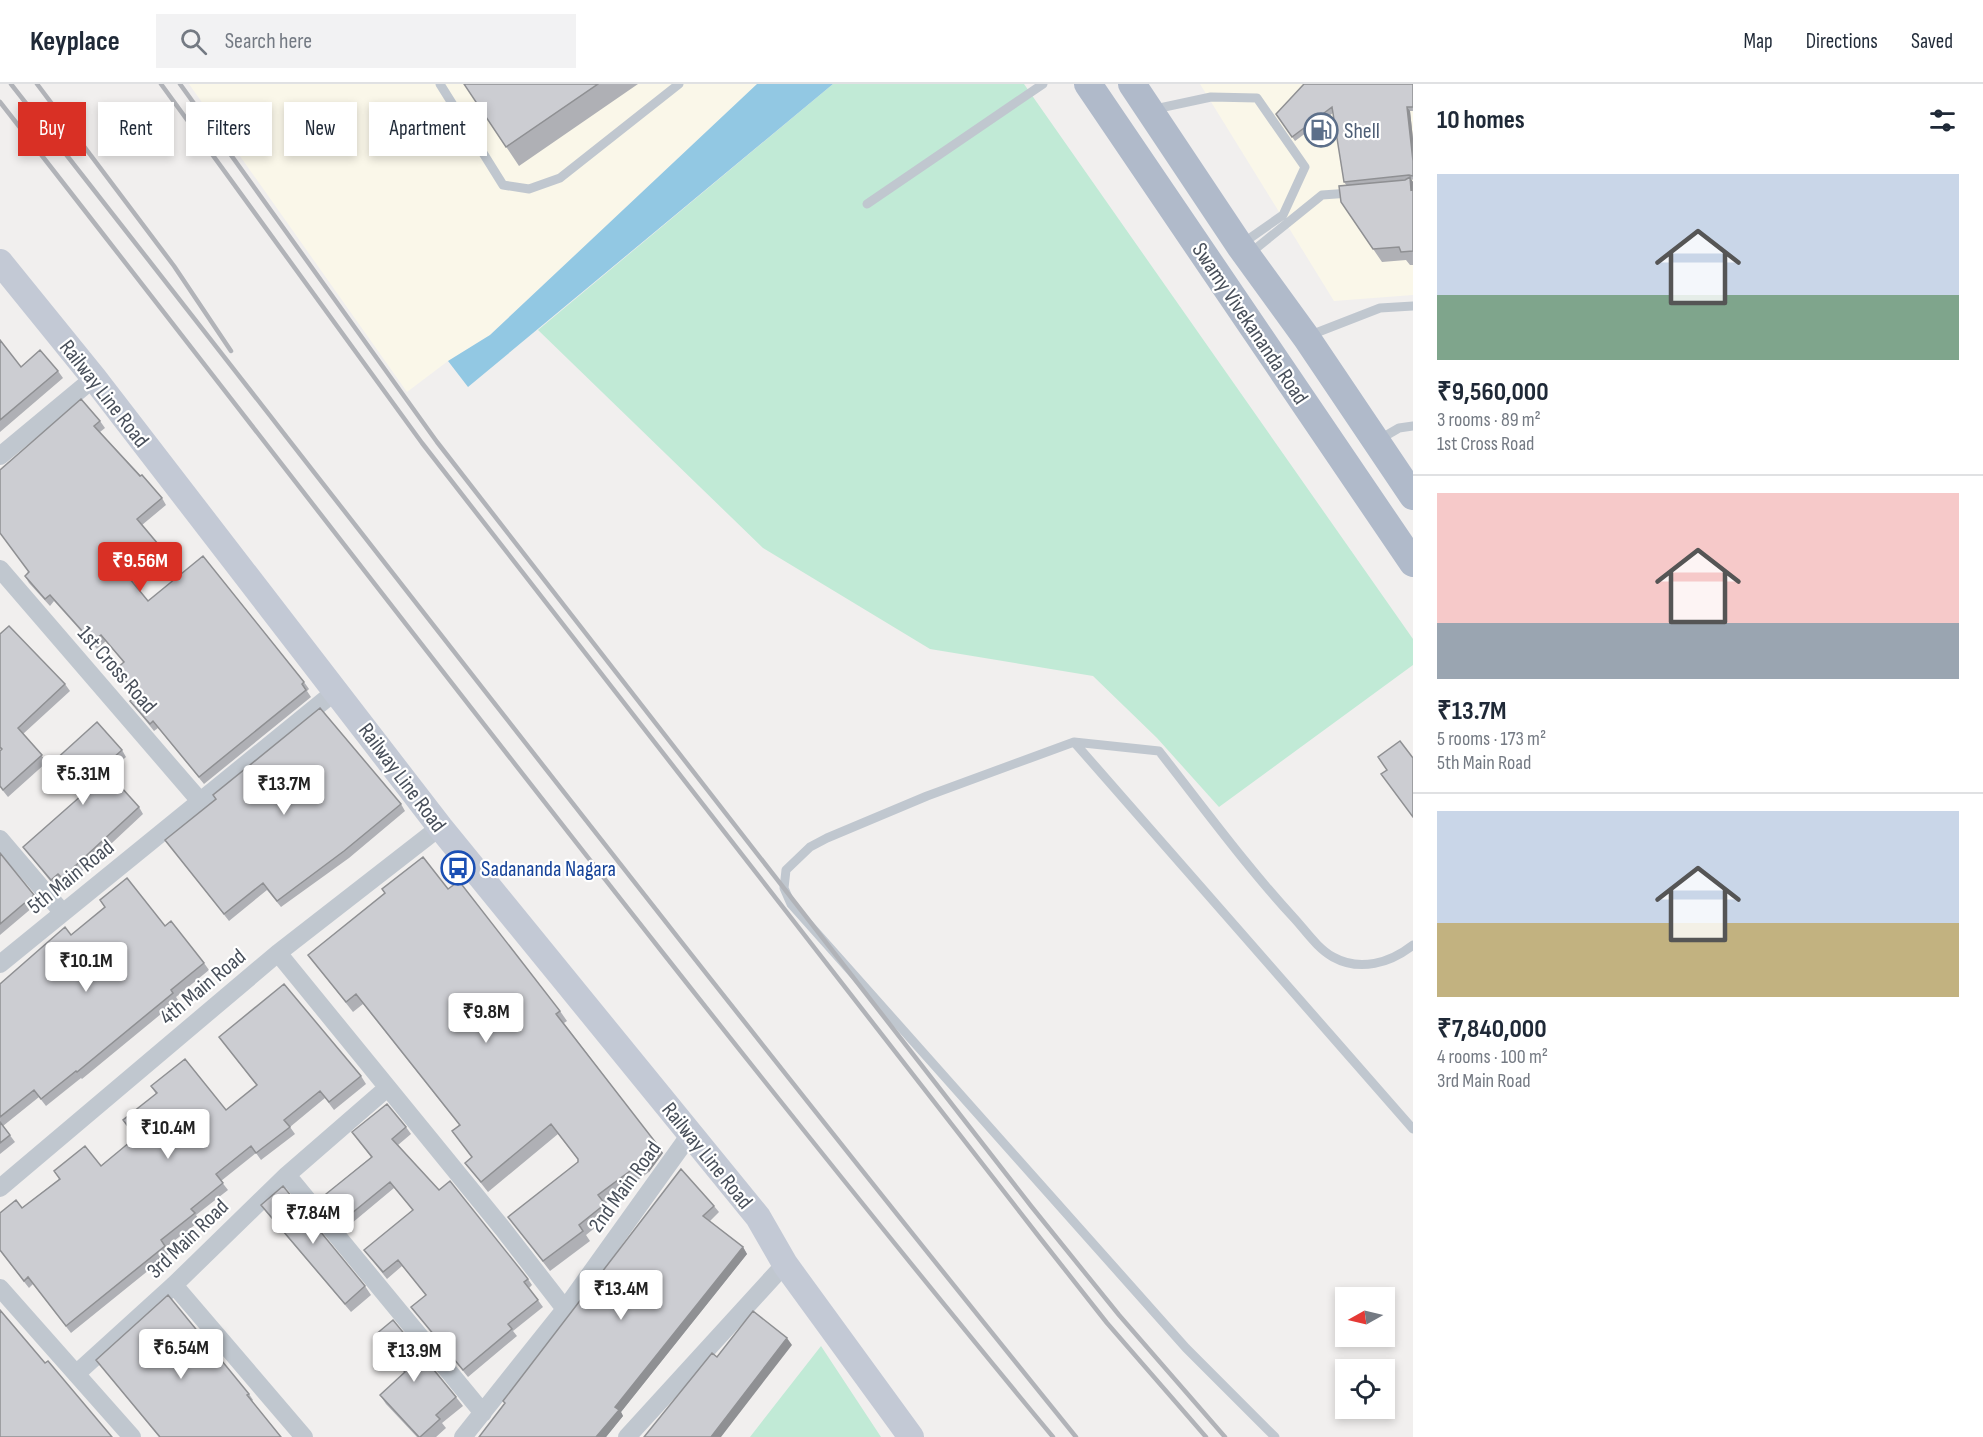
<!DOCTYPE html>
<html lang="en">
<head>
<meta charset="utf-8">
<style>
  body { margin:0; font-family:"Sofia Sans Condensed",sans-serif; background:#f2f2f3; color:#1f2937; height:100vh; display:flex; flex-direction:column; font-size:22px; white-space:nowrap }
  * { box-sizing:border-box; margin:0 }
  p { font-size:20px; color:#747a83 }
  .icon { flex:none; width:33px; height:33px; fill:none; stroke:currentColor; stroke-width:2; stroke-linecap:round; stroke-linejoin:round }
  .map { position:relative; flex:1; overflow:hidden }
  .panel { display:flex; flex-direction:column; background:#fff; width:570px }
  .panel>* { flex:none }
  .top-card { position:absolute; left:18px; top:18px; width:570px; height:54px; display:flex; gap:12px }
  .needle { width:39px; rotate:262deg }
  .buttons { position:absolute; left:1335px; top:1203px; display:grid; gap:12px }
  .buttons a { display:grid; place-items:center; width:60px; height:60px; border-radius:0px; background:#fff; box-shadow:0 3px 9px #0003; font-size:30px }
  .price { position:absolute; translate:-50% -51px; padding:0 14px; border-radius:6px; background:#fff; color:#222; font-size:20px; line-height:39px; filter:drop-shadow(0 2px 3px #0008) }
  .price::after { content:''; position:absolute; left:50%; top:36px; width:18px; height:14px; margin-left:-9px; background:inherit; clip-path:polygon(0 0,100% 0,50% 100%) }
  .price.active { background:#d93025; color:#fff }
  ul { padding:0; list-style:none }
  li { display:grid; align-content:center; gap:12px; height:318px; padding:0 24px }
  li+li { border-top:2px solid #e0e1e3 }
  li span { display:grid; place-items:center; height:186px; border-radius:0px; color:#555 }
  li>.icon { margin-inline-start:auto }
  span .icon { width:108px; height:108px; fill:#fffc; stroke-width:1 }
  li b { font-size:26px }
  h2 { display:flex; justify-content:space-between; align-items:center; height:72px; padding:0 24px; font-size:26px }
  .pill { padding:0 21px; border-radius:0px; background:#fff; box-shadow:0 3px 9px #0003; font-size:21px; line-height:54px }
  .pill.active { background:#d93025; color:#fff }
  header { display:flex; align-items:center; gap:36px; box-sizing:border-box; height:84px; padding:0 30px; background:#fff; border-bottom:2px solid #e0e1e3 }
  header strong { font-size:28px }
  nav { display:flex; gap:33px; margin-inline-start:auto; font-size:21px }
  .search { width:420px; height:54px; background:#f2f2f3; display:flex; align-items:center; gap:15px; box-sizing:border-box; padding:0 21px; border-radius:0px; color:#747a83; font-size:22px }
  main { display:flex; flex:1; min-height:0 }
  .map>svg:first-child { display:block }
</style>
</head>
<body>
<header>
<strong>Keyplace</strong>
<div class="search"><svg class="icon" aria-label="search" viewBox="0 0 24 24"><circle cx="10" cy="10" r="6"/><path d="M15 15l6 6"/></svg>Search here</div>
<nav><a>Map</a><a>Directions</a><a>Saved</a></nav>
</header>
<main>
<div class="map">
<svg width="1413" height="1353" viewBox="0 0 1413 1353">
  <rect width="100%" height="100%" fill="#f1efee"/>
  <path fill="#faf7e9" d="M 189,0 L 757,0 L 490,251 L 448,277 L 407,308 Z
    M 1200,0 L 1413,0 L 1413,211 L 1334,217 Z"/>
  <path fill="#c1ead6" d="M 833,0 L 1024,0 L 1413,555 L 1413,581 L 1219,723 L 1157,654 L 1093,592 L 930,565 L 763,464 L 538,246 Z
    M 821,1262 L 881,1353 L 750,1353 Z"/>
  <path fill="#92c8e3" d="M 757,0 L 833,0 L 468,303 L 448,277 L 490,251 Z"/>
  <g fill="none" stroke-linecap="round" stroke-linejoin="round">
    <path stroke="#c0c7cf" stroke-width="9" d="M 440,0 L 503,101 L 529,105 L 560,94 L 679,0
      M 1155,25 L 1211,13 L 1257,14 L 1305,83 L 1283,131 L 1243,159
      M 867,120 L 1043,0
      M 1249,170 L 1322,111 L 1350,109
      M 1308,252 L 1380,224 L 1413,222
      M 1380,355 L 1399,344 L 1413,342
      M 1074,658 L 1413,1045
      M 1275,1353 L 1186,1264 L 791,820 L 784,804 L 786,786 L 810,763 L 827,754 L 927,712 L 1074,658 L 1159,667 C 1203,723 1246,782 1294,834 C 1306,847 1317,864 1333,873 C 1360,888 1390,879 1413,861"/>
    <path stroke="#c0c7cf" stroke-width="18" d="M 0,372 L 94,294
      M 0,485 L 200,717
      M 0,755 L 63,829
      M 278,869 L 503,1145 L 565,1225
      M 0,880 L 337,606
      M 287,1091 L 483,1329
      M 0,1104 L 278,869 L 440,743
      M 174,1201 L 304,1353
      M 0,1204 L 132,1353
      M 76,1290 L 174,1201 L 287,1091 L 386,1005
      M 463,1353 L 565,1225 L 691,1049
      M 627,1353 L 785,1180"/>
    <path stroke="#c3c9d5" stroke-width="26" d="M 0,178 L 94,294 L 440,743 L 758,1133 L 785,1180 L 911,1353"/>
    <path stroke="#b0baca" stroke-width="28" d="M 1088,0 L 1413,479
      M 1132,0 L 1240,162 L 1306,253 L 1413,412"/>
    <path stroke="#b1b3b8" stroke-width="4.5" d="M 11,0 C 365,452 715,907 1076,1353
      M 37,0 L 174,182 L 231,267
      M 161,0 L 422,359 L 1040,1154 L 1107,1239 L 1206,1353
      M 180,0 L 437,358 L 1031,1122 L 1119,1231 L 1225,1353
      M 0,18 C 349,464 692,917 1053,1353"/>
  </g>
  <path fill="#afb0b5" d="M 464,0 L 638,0 L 519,82 Z
    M 1413,0 L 1413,27 L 1410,27 L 1413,55 L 1413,96 L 1411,95 L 1413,98 L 1413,181 L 1410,181 L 1406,176 L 1382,178 L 1341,118 L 1347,102 L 1344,98 L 1333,29 L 1295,57 L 1276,30 Z
    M 0,256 L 21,283 L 58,287 L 63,294 L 0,348 Z
    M 100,337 L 105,344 L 100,348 L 162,414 L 166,421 L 142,441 L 163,467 L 130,495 L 148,517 L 304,598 L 309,605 L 307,607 L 311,613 L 204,700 L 158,644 L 154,647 L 130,617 L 137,612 L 116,585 L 124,579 L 106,557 L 97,565 L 54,517 L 50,522 L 29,499 L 25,492 L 28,488 L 0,386 Z
    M 0,550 L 65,600 L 70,607 L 23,650 L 47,678 L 8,713 L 0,703 L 0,667 L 1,666 L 0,665 Z
    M 122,666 L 126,673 L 108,689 L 139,723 L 143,730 L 67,801 L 63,796 L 55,803 L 23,763 L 82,711 L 54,677 Z
    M 401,720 L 405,727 L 349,774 L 281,823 L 267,806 L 229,837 L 165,756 Z
    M 0,769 L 39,818 L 0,851 Z
    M 448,805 L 560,927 L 567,937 L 564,939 L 663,1069 L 649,1088 L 605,1120 L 612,1130 L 586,1151 L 590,1157 L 550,1187 L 508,1133 L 578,1078 L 578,1076 L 558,1050 L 488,1108 L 465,1079 L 472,1073 L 452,1047 L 459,1041 L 363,920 L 353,928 L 308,871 Z
    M 165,842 L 204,879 L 209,886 L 176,913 L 178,916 L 82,995 L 81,994 L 46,1022 L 39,1013 L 3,1042 L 15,1058 L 0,1070 L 0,900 L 71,851 Z
    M 219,953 L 361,992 L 366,1000 L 334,1026 L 325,1014 L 290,1043 L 295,1050 L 261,1076 L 256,1069 L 221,1097 L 228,1106 L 196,1131 L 200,1137 L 166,1163 L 170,1169 L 71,1249 L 33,1200 L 29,1204 L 0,1167 L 0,1129 L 22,1124 L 59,1095 L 54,1087 L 101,1082 L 136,1054 L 123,1036 L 156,1010 L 151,1002 L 226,1026 L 257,1002 Z
    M 406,1043 L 411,1050 L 398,1061 L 439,1106 L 528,1195 L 532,1201 L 529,1204 L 543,1223 L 513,1247 L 517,1252 L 468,1293 L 411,1223 L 426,1211 L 402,1182 L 387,1195 L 364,1166 L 413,1126 L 394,1104 L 346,1144 L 321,1114 L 371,1073 L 352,1048 Z
    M 261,1121 L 365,1202 L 371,1211 L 351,1228 L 267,1129 Z
    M 714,1122 L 719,1128 L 710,1137 L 743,1163 L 747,1170 L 621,1328 L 623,1332 L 606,1353 L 479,1353 L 505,1319 L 503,1317 Z
    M 375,1251 L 456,1313 L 463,1322 L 442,1339 L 446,1344 L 436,1353 L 417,1353 L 386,1320 L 380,1311 L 405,1289 Z
    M 96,1276 L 249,1310 L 253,1316 L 252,1317 L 281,1353 L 159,1353 Z"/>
  <path fill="#8f9093" d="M 1407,23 L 1410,27 L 1413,55 L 1413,77 Z
    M 1410,93 L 1413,98 L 1413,109 L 1411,106 Z
    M 656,1059 L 663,1069 L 649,1088 L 642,1078 Z
    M 743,1163 L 747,1170 L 621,1328 L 623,1332 L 606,1353 L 596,1353 L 615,1323 Z
    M 787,1254 L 792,1261 L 721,1353 L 711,1353 Z"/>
  <path fill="#cccdd2" stroke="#8f9093" stroke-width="1.5" d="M 464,0 L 598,0 L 506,63 Z
    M 1304,0 L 1413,0 L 1413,23 L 1407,23 L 1413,77 L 1413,92 L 1409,91 L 1344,98 L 1332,23 L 1292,53 L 1276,30 Z
    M 1410,93 L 1411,106 L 1413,105 L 1413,167 L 1401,168 L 1399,163 L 1373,165 L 1341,118 L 1339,102 L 1405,96 Z
    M 0,256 L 21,283 L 40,266 L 58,287 L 0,336 Z
    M 81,315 L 100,337 L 94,342 L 140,392 L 142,391 L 162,414 L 137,435 L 158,460 L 125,489 L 148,517 L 203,472 L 304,598 L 302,600 L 306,606 L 199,693 L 153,637 L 150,640 L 130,617 L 138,611 L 116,585 L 124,578 L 101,551 L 92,558 L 50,511 L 45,515 L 25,492 L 29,488 L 0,449 L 0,386 Z
    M 9,542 L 65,600 L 18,644 L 42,671 L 3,706 L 0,702 L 0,667 L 2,665 L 0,663 L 0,550 Z
    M 320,624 L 401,720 L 344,767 L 277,817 L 263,799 L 224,830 L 165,756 L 216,715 L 213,711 Z
    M 97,638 L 122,666 L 103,683 L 139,723 L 62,794 L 58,790 L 51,796 L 23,763 L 82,711 L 54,677 Z
    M 1400,657 L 1413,674 L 1413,733 L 1381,690 L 1387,686 L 1378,673 Z
    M 0,769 L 34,811 L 0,840 Z
    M 423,773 L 448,805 L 459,797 L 560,927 L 556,930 L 656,1059 L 642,1078 L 598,1111 L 605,1120 L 579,1141 L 583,1147 L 543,1177 L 508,1133 L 578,1078 L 578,1075 L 551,1040 L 481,1098 L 465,1079 L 472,1073 L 452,1047 L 460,1041 L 356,910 L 346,918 L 308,871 L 385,809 L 382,805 Z
    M 127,794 L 165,842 L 171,837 L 204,879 L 171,906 L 173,909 L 77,988 L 76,987 L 41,1015 L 34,1006 L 0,1033 L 0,900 L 65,843 L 71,851 L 105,823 L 100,816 Z
    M 284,900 L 361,992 L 329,1018 L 320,1007 L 284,1036 L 290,1043 L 256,1069 L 251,1062 L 216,1090 L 223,1099 L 191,1125 L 195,1129 L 161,1156 L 165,1162 L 66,1242 L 28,1193 L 24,1197 L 0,1166 L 0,1129 L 16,1116 L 22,1124 L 60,1095 L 54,1087 L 85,1062 L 101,1082 L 136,1053 L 123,1036 L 157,1009 L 151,1002 L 185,975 L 226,1026 L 257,1001 L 219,953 Z
    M 387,1020 L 406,1043 L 392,1055 L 439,1106 L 450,1097 L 528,1195 L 524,1198 L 538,1216 L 508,1240 L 512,1245 L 463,1286 L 411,1223 L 426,1211 L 398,1176 L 383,1188 L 364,1166 L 413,1126 L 390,1098 L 341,1138 L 321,1114 L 372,1073 L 352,1048 Z
    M 0,1038 L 10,1051 L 0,1059 Z
    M 681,1085 L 714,1122 L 703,1132 L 743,1163 L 615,1323 L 619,1326 L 596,1353 L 479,1353 L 505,1319 L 503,1317 Z
    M 283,1102 L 365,1202 L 345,1220 L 261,1121 Z
    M 168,1211 L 249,1310 L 247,1311 L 281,1353 L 160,1353 L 96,1276 Z
    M 0,1226 L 45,1279 L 48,1277 L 112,1353 L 0,1353 Z
    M 753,1227 L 787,1254 L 711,1353 L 644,1353 L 712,1269 L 717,1273 Z
    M 393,1236 L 456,1313 L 436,1331 L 440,1335 L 420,1353 L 419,1353 L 380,1311 L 405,1288 L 375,1251 Z"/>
  <defs>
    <g id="fuel-ring" transform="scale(1.725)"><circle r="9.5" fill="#fff" stroke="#5c6f8a" stroke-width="1.5"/><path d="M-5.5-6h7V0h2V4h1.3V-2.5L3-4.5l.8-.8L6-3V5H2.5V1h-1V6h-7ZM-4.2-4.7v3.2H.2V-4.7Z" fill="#5c6f8a"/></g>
    <g id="bus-ring" transform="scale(1.725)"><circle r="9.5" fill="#fff" stroke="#1a4fb4" stroke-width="1.5"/><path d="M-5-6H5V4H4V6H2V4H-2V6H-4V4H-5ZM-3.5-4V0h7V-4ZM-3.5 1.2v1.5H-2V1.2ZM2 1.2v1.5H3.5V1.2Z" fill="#1a4fb4"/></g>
  </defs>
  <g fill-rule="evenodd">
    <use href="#fuel-ring" x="1321" y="46"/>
    <use href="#bus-ring" x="458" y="784"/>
  </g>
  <g text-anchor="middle" stroke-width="4.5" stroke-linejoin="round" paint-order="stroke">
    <g font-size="22" fill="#4e5e75" stroke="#fff" text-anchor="start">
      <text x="1344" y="54">Shell</text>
    </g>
    <g font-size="22" fill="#484f5a" stroke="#fff">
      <text transform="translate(1251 239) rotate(56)" y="8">Swamy Vivekananda Road</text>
      <text transform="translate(105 309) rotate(52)" y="8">Railway Line Road</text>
      <text transform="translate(118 585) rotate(49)" y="8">1st Cross Road</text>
      <text transform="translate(403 693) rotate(53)" y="8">Railway Line Road</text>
      <text transform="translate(70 792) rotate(-39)" y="8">5th Main Road</text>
      <text transform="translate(202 902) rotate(-40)" y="8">4th Main Road</text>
      <text transform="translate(708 1071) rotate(51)" y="8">Railway Line Road</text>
      <text transform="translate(624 1102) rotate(-54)" y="8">2nd Main Road</text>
      <text transform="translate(187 1154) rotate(-44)" y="8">3rd Main Road</text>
    </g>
    <g font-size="22" fill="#164399" stroke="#fff" text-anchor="start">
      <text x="481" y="792">Sadananda Nagara</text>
    </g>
  </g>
</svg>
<div class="buttons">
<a><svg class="needle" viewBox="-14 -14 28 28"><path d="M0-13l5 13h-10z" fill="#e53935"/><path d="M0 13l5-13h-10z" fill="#747a83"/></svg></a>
<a><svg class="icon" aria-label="locate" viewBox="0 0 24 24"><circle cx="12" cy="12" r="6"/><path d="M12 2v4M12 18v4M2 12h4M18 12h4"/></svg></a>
</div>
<b class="price active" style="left:140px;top:509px">₹9.56M</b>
<b class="price" style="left:83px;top:722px">₹5.31M</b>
<b class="price" style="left:284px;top:732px">₹13.7M</b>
<b class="price" style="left:86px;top:909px">₹10.1M</b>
<b class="price" style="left:486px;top:960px">₹9.8M</b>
<b class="price" style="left:168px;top:1076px">₹10.4M</b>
<b class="price" style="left:313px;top:1161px">₹7.84M</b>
<b class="price" style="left:621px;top:1237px">₹13.4M</b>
<b class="price" style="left:181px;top:1296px">₹6.54M</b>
<b class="price" style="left:414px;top:1299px">₹13.9M</b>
<div class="top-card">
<a class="pill active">Buy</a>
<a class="pill">Rent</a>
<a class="pill">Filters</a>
<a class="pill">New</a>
<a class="pill">Apartment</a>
</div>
</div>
<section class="panel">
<h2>10 homes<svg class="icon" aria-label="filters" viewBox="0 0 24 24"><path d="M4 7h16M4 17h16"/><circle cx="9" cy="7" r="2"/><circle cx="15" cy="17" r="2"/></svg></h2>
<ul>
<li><span style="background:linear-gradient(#c9d6e8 65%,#7fa58c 0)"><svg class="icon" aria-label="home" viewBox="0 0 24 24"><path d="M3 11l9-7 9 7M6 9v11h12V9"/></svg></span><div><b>₹9,560,000</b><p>3 rooms · 89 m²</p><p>1st Cross Road</p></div></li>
<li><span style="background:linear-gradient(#f6c9c9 70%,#9aa5b1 0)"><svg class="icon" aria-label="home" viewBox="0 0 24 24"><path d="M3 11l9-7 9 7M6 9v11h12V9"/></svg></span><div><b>₹13.7M</b><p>5 rooms · 173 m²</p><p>5th Main Road</p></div></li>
<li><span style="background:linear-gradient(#c9d6e8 60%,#c2b280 0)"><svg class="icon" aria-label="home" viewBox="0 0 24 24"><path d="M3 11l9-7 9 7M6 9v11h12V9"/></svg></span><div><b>₹7,840,000</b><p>4 rooms · 100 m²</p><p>3rd Main Road</p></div></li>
</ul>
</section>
</main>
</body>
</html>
